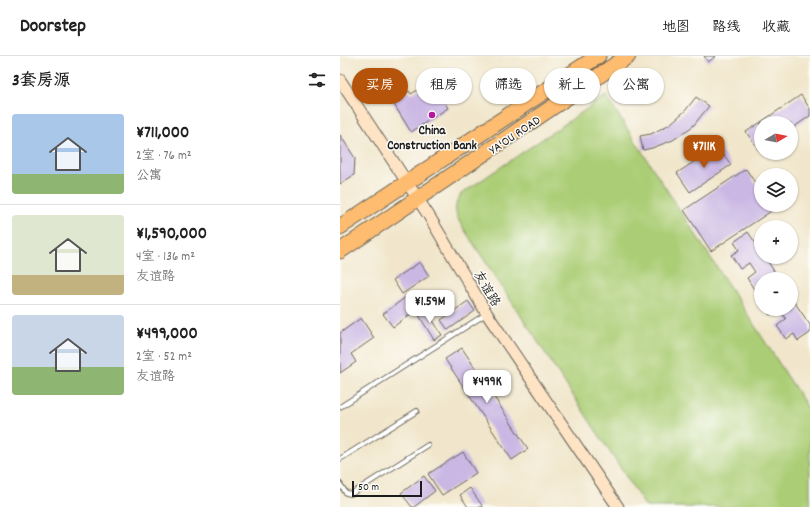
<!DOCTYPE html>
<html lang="zh">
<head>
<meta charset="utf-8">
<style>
  body { margin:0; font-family:Dekko,"LXGW WenKai TC",sans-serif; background:#f2f2f2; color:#222; height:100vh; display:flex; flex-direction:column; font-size:15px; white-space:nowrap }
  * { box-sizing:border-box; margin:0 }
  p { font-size:13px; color:#767676 }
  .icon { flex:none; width:22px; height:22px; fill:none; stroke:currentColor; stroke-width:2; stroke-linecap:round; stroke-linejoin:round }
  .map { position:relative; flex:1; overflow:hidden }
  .panel { display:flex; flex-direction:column; background:#fff; width:340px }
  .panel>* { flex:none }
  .banner { position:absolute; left:12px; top:12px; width:380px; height:36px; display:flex; gap:8px }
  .needle { width:26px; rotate:80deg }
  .controls { position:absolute; left:414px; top:60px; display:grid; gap:8px }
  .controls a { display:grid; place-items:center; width:44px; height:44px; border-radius:50%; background:#fff; box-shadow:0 1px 3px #0004; font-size:20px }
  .scale { position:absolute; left:12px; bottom:10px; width:70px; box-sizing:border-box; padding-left:4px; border:2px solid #1c1c1c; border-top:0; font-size:11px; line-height:14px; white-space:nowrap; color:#1c1c1c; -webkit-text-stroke:3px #fdfcf7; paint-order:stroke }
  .price { position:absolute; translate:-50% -34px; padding:0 9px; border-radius:8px; background:#fff; color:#222; font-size:13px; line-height:26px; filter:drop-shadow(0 1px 2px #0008) }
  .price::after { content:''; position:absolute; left:50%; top:24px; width:12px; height:9px; margin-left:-6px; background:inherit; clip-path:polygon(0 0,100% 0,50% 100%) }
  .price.on { background:#b45309; color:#fff }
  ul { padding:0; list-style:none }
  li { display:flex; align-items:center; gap:12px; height:100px; padding:0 12px }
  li+li { border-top:1px solid #e0e0e0 }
  li span { display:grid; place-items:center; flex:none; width:112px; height:80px; border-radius:4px; color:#555 }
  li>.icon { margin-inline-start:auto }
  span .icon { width:48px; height:48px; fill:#fffc; stroke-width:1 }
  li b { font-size:17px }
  h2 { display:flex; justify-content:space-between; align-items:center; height:48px; padding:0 12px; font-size:17px }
  .chip { padding:0 14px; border-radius:18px; background:#fff; box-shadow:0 1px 3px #0004; font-size:14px; line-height:36px }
  .chip.on { background:#b45309; color:#fff }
  header { display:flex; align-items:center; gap:24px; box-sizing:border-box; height:56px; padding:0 20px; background:#fff; border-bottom:1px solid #e0e0e0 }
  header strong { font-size:19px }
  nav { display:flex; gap:22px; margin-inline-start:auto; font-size:14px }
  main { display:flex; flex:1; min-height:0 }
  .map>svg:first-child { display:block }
</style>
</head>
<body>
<header>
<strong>Doorstep</strong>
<nav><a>地图</a><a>路线</a><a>收藏</a></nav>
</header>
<main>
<section class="panel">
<h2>3套房源<svg class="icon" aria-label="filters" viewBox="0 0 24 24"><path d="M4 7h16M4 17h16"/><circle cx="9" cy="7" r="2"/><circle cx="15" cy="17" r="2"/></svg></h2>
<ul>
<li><span style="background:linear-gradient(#a9c7e8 75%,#8fb573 0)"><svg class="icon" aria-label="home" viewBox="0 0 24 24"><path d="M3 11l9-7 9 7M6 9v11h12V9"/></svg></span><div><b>¥711,000</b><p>2室 · 76 m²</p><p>公寓</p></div></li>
<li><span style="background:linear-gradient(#dfe7d0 75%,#c2b280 0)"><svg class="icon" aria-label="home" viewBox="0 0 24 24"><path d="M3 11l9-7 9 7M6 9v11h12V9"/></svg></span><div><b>¥1,590,000</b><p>4室 · 136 m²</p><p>友谊路</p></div></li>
<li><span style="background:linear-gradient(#c9d6e8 65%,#8fb573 0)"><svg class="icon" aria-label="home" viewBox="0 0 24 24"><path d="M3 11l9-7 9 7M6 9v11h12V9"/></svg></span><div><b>¥499,000</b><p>2室 · 52 m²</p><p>友谊路</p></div></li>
</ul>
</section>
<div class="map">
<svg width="470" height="451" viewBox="0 0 470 451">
  <rect width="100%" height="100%" fill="#fdfcf7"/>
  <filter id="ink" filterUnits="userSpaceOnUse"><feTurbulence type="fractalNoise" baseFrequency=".025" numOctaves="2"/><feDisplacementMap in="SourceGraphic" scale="8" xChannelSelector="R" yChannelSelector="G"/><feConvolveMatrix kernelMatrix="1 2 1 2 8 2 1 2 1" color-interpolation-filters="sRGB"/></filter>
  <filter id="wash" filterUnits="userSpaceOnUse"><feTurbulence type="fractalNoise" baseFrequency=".012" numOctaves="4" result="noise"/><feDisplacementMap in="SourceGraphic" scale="16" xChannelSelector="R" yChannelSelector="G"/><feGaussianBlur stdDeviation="0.9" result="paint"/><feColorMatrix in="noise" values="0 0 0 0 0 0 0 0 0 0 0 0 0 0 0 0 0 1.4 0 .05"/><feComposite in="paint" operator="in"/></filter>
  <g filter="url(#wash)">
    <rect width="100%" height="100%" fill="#f1e6cb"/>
    <path fill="#abcd75" stroke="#647448" d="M 266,40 L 470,355 L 470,451 L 306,451 L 120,167 C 114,154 114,150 121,138 Z"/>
    <g id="blocks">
      <path fill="#cab7e4" d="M 364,0 L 376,0 L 368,6 Z
        M 53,21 L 64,39 L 69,35 L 71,38 L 92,25 L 108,52 L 71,76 L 42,29 Z
        M 461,39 L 470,53 L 470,60 L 451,73 L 451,67 L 421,67 L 421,93 L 419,94 L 406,76 Z
        M 356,41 L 369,50 L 353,70 L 333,84 L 312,92 L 303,94 L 300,80 L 311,78 L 330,68 L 345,55 Z
        M 0,79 L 15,102 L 14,119 L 0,128 Z
        M 378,90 L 391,109 L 350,136 L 337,117 Z
        M 406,113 L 421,136 L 421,149 L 430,149 L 433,154 L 371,195 L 344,154 Z
        M 408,176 L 421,195 L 421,201 L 425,201 L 439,223 L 421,223 L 421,232 L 415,235 L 407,222 L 415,216 L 409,207 L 400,213 L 391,199 L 399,194 L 394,186 Z
        M 80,206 L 89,220 L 62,238 L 53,224 Z
        M 70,238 L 80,251 L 53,271 L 43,258 Z
        M 451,241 L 470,269 L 470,277 L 458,285 L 454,278 L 446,283 L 437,270 L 446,263 L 439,253 L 451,253 Z
        M 128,245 L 135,255 L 108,274 L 101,264 Z
        M 85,252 L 102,279 L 94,284 L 77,256 Z
        M 426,253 L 439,253 L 430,259 Z
        M 21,262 L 34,282 L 11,298 L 16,306 L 0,317 L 0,277 Z
        M 122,292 L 188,393 L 172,404 L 105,303 Z
        M 123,396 L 136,417 L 102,439 L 88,418 Z
        M 84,420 L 95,435 L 74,451 L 72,451 L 61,437 Z
        M 130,432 L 143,451 L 128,451 L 120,439 Z"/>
    </g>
  </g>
  <g filter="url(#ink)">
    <use href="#blocks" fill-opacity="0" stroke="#676359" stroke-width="1"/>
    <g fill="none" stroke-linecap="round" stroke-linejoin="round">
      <g stroke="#676359" stroke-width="6">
        <path id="lane" d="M 0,351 L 146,258
          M 0,403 L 77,355
          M 0,428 L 6,437 L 11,438 L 88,389"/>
      </g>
      <g stroke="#676359" stroke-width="13">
        <path id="secondary" d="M 0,24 L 89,160 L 147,258 L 278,451"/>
      </g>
      <g stroke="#676359" stroke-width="17">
        <path id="highway" d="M 0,171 L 258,0
          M 0,195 L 288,0"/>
      </g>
      <use href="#lane" stroke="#fff" stroke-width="4"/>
      <use href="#secondary" stroke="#fee4c5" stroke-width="11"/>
      <use href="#highway" stroke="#fdbc6f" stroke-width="15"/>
    </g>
  </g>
  <circle fill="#b5179e" stroke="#fdfcf7" stroke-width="1.5" cx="92" cy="59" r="4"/>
  <g text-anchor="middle" stroke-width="3" stroke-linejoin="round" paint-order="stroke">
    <g font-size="13" font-weight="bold" fill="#1c1c1c" stroke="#fdfcf7">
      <text x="92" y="78">China<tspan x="92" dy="15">Construction Bank</tspan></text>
    </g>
    <g font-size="13" fill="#1c1c1c" stroke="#fdfcf7">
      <text transform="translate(174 78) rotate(-34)" y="5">YA'OU ROAD</text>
      <text transform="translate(148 232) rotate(59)" y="5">友谊路</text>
    </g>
  </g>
</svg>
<div class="controls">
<a><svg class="needle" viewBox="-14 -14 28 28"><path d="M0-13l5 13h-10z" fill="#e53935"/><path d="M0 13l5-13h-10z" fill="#767676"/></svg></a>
<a><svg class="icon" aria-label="layers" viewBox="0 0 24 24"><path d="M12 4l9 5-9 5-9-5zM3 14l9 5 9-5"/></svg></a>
<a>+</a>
<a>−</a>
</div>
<div class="scale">50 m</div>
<b class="price on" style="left:364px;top:113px">¥711K</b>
<b class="price" style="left:90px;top:268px">¥1.59M</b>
<b class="price" style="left:147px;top:348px">¥499K</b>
<div class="banner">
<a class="chip on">买房</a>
<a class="chip">租房</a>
<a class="chip">筛选</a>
<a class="chip">新上</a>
<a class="chip">公寓</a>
</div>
</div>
</main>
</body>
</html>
